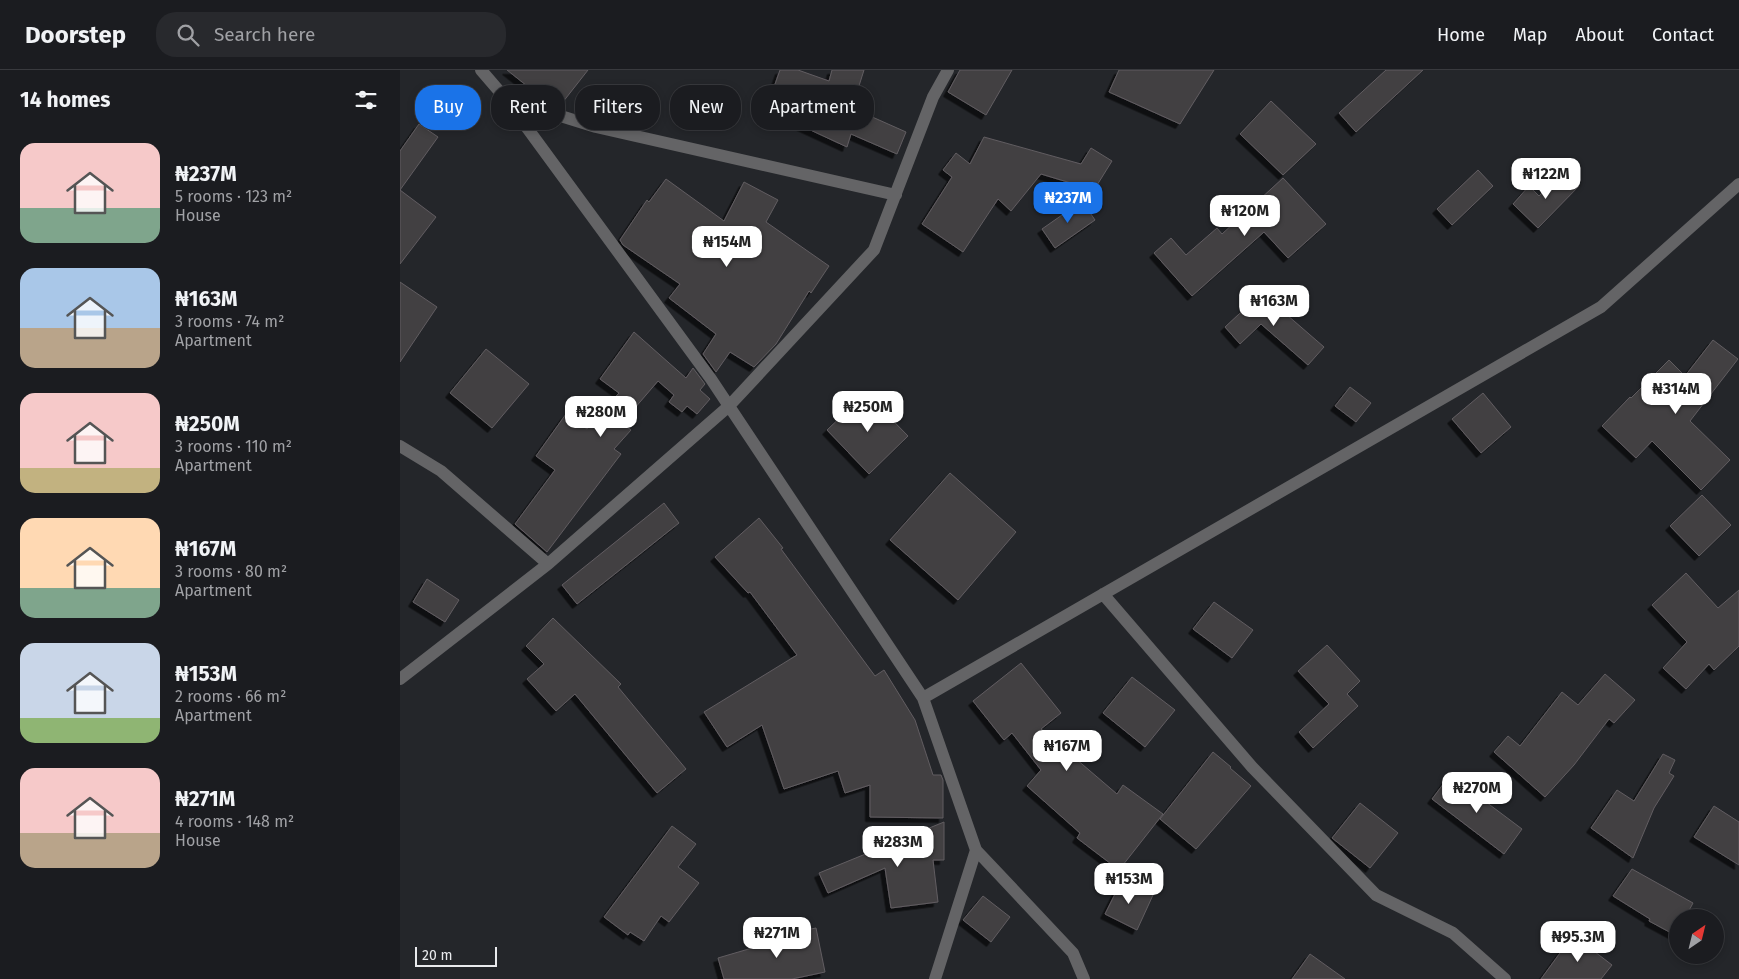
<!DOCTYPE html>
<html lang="en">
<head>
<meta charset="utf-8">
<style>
  body { margin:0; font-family:"Fira Sans",sans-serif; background:#28292d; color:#f1f3f6; height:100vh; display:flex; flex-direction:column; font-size:19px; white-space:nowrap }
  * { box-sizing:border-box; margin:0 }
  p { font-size:16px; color:#a0a1a5 }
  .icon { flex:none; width:28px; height:28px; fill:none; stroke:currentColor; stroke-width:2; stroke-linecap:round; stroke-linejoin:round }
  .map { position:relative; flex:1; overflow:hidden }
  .side { display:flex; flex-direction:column; background:#1b1c20; width:400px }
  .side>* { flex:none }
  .top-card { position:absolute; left:15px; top:15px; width:475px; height:45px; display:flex; gap:10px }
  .needle { width:32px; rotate:35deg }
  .controls { position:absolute; left:1269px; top:839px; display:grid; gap:10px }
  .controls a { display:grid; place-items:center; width:55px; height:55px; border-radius:50%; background:#1b1c20; box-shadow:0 2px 8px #0003,0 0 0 1px #393a3e; font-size:25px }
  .scale { position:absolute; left:15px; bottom:12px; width:82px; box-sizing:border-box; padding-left:5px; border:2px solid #e9eaed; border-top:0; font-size:14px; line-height:18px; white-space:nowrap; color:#e9eaed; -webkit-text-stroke:4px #24262a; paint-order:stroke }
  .price { position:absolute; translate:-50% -42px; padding:0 11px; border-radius:10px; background:#fff; color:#222; font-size:16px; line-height:32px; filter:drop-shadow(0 1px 2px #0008) }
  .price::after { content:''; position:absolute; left:50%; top:30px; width:15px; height:11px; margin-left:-8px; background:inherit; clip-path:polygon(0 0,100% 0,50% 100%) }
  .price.on { background:#1a73e8; color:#fff }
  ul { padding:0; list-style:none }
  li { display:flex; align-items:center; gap:15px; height:125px; padding:0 20px }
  li span { display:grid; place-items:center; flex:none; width:140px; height:100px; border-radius:15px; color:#555 }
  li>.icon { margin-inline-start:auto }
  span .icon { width:60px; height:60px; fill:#fffc; stroke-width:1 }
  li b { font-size:21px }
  h2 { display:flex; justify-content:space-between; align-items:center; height:60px; padding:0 20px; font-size:21px }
  .tag { padding:0 18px; border-radius:20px; background:#1b1c20; box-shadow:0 2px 8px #0003,0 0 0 1px #393a3e; font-size:18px; line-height:45px }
  .tag.on { background:#1a73e8; color:#fff }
  header { display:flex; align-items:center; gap:30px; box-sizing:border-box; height:70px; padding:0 25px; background:#1b1c20; border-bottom:1px solid #393a3e }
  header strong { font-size:24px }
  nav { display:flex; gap:28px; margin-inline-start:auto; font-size:18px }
  .search { width:350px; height:45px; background:#28292d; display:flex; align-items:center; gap:12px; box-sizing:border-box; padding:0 18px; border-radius:20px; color:#a0a1a5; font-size:19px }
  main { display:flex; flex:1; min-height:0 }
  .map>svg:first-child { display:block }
</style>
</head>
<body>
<header>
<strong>Doorstep</strong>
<div class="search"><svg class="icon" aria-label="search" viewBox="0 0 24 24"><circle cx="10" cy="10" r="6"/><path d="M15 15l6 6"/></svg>Search here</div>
<nav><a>Home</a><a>Map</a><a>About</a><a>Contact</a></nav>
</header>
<main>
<section class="side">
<h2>14 homes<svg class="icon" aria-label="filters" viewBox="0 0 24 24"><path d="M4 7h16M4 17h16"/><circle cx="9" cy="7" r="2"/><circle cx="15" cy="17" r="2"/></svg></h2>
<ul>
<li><span style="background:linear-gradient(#f6c9c9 65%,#7fa58c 0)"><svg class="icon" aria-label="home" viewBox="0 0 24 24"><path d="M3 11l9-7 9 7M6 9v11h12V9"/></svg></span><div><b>₦237M</b><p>5 rooms · 123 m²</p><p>House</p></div></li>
<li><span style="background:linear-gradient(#a9c7e8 60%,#b9a48a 0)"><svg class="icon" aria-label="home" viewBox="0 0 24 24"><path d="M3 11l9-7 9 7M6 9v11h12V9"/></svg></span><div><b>₦163M</b><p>3 rooms · 74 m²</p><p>Apartment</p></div></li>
<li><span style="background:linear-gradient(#f6c9c9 75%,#c2b280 0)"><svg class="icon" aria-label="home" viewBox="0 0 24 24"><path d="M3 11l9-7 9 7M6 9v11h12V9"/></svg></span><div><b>₦250M</b><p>3 rooms · 110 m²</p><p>Apartment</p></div></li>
<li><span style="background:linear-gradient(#ffd9b3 70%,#7fa58c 0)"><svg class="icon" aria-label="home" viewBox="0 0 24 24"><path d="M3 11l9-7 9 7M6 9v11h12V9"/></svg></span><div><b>₦167M</b><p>3 rooms · 80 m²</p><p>Apartment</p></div></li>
<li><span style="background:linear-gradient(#c9d6e8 75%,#8fb573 0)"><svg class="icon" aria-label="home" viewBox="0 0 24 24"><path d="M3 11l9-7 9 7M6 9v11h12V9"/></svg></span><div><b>₦153M</b><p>2 rooms · 66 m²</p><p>Apartment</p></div></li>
<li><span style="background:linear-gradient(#f6c9c9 65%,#b9a48a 0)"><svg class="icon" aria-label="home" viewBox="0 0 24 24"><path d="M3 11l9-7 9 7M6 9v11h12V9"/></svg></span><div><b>₦271M</b><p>4 rooms · 148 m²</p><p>House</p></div></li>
</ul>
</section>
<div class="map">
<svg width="1339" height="909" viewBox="0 0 1339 909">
  <defs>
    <filter id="shadow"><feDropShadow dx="-4.5" dy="4.5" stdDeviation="0" flood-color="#0009"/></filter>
  </defs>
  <rect width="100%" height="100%" fill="#24262a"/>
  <path fill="#434043" stroke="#615d61" filter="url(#shadow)" d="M 107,0 L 188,0 L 159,37 L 151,35 Z
    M 380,0 L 398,0 L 429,11 L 432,0 L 464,0 L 452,38 L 506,62 L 497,84 L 451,64 L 447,77 L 391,51 L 394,44 L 368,34 Z
    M 560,0 L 612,0 L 586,45 L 548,22 Z
    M 719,0 L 814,0 L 780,54 L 709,22 Z
    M 986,0 L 1023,0 L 956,62 L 939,43 Z
    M 42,15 L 58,29 L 37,55 L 20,41 Z
    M 871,31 L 916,74 L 883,105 L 840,64 Z
    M 19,54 L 38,67 L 0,120 L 36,147 L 0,194 L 0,81 Z
    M 584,67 L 681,94 L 691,78 L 712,91 L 694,120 L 641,104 L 611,141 L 598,129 L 563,182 L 522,154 L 552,107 L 543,100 L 556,83 L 570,94 Z
    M 1078,100 L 1093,116 L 1052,155 L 1037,139 Z
    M 1163,101 L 1179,116 L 1138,158 L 1113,134 L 1129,116 L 1139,126 Z
    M 883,108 L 926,154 L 888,188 L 864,162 L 792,226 L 754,183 L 771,168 L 786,185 L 817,158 L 822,164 Z
    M 266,109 L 324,151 L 344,112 L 378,130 L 366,152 L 429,196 L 411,223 L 409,221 L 376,274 L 354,297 L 330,282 L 316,302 L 303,284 L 316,264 L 269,228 L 280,214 L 223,175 L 220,170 L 247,130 L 249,132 Z
    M 682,131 L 695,150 L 655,178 L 642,159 Z
    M 0,212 L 37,237 L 0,292 Z
    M 866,219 L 881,236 L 879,238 L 924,277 L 908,295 L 861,254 L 840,274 L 825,257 Z
    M 234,262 L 286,308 L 293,298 L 305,314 L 300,320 L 310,329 L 297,344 L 287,336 L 282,342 L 269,332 L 274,325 L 258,311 L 222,353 L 231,360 L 214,379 L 221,384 L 147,482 L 115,454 L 155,400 L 136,386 L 166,344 L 187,359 L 219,323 L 200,309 Z
    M 1313,270 L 1338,289 L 1290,351 L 1330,390 L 1301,420 L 1252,371 L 1236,388 L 1202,356 L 1230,327 L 1231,328 L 1269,290 L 1285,306 Z
    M 86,279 L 129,314 L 92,358 L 50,323 Z
    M 950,317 L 971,333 L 956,352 L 935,336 Z
    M 466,323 L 508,366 L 469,404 L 427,360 Z
    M 1083,323 L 1111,357 L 1081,383 L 1052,349 Z
    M 550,403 L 616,462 L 558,530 L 490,470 Z
    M 1302,425 L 1331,455 L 1299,486 L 1270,456 Z
    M 264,433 L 279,453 L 177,534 L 162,515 Z
    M 359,448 L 383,478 L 381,479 L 475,606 L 484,600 L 515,650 L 533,705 L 541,705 L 543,710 L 543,748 L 470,747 L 470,715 L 445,723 L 438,701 L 384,719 L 362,655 L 327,677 L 304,642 L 397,585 L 350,522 L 348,523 L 315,487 Z
    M 1286,503 L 1318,538 L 1339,520 L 1339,576 L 1314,600 L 1309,594 L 1286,619 L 1263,598 L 1287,572 L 1252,535 Z
    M 27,509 L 59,530 L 45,552 L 13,532 Z
    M 814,532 L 853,560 L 832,588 L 793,559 Z
    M 153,548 L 221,614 L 218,617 L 286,699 L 257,723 L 175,624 L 156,641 L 127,609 L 144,594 L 126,576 Z
    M 927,575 L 960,611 L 947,624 L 958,636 L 913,678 L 899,662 L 929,634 L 898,601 Z
    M 621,593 L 661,643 L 641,659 L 717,724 L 723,715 L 763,744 L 719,800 L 677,768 L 680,763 L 627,716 L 641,700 L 612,663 L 604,670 L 573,631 Z
    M 1205,604 L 1235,630 L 1214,653 L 1209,649 L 1174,695 L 1145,727 L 1094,682 L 1108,666 L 1120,676 L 1162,622 L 1178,635 Z
    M 732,607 L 775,640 L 745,677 L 703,643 Z
    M 813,682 L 831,697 L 830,698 L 851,716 L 796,779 L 760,749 Z
    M 1263,684 L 1275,690 L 1269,703 L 1274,706 L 1254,738 L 1233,788 L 1191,758 L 1217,720 L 1234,731 Z
    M 1050,705 L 1122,759 L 1104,784 L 1032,729 Z
    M 960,733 L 998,763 L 970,798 L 932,768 Z
    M 1314,736 L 1339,752 L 1339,795 L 1294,767 Z
    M 544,752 L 544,790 L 533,790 L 538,832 L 491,838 L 485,798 L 428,823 L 419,803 Z
    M 272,756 L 296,774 L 278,797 L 299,813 L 269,852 L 261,846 L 244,871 L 230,862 L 228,865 L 204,847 Z
    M 1232,799 L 1293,833 L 1285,848 L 1278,848 L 1278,861 L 1275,865 L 1249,851 L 1250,849 L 1213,826 Z
    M 722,810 L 753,825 L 737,860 L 705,844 Z
    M 583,826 L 610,847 L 591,872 L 563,850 Z
    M 416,858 L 425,902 L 392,909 L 324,909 L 318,888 L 376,871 L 375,866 Z
    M 1173,865 L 1212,895 L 1201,909 L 1141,909 Z
    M 910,884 L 945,909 L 892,909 Z"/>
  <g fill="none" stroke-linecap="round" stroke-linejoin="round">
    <path stroke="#646466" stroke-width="12" d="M 81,0 L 106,29 L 311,309 L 523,628 L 1201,237 L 1339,114
      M 106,29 L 196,57 L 496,125
      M 0,376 L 41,401 L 148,494
      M 703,524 L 852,697 L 976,825 L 1053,863 L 1105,909
      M 0,609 L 148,494 L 329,336 L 474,180 L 533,27 L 548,0
      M 523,628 L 576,780 L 535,909
      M 576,780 L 673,883 L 684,909"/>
  </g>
</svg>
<div class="controls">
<a><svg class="needle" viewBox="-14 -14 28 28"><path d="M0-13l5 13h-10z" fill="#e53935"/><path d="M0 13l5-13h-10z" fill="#a0a1a5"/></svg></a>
</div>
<div class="scale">20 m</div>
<b class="price" style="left:1146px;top:130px">₦122M</b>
<b class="price on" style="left:668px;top:154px">₦237M</b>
<b class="price" style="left:845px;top:167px">₦120M</b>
<b class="price" style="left:327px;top:198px">₦154M</b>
<b class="price" style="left:874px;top:257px">₦163M</b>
<b class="price" style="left:1276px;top:345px">₦314M</b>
<b class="price" style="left:468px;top:363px">₦250M</b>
<b class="price" style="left:201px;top:368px">₦280M</b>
<b class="price" style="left:667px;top:702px">₦167M</b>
<b class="price" style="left:1077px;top:744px">₦270M</b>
<b class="price" style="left:498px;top:798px">₦283M</b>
<b class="price" style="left:729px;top:835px">₦153M</b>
<b class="price" style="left:377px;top:889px">₦271M</b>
<b class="price" style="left:1178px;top:893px">₦95.3M</b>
<div class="top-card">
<a class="tag on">Buy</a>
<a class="tag">Rent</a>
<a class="tag">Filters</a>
<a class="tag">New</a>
<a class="tag">Apartment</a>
</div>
</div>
</main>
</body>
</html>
